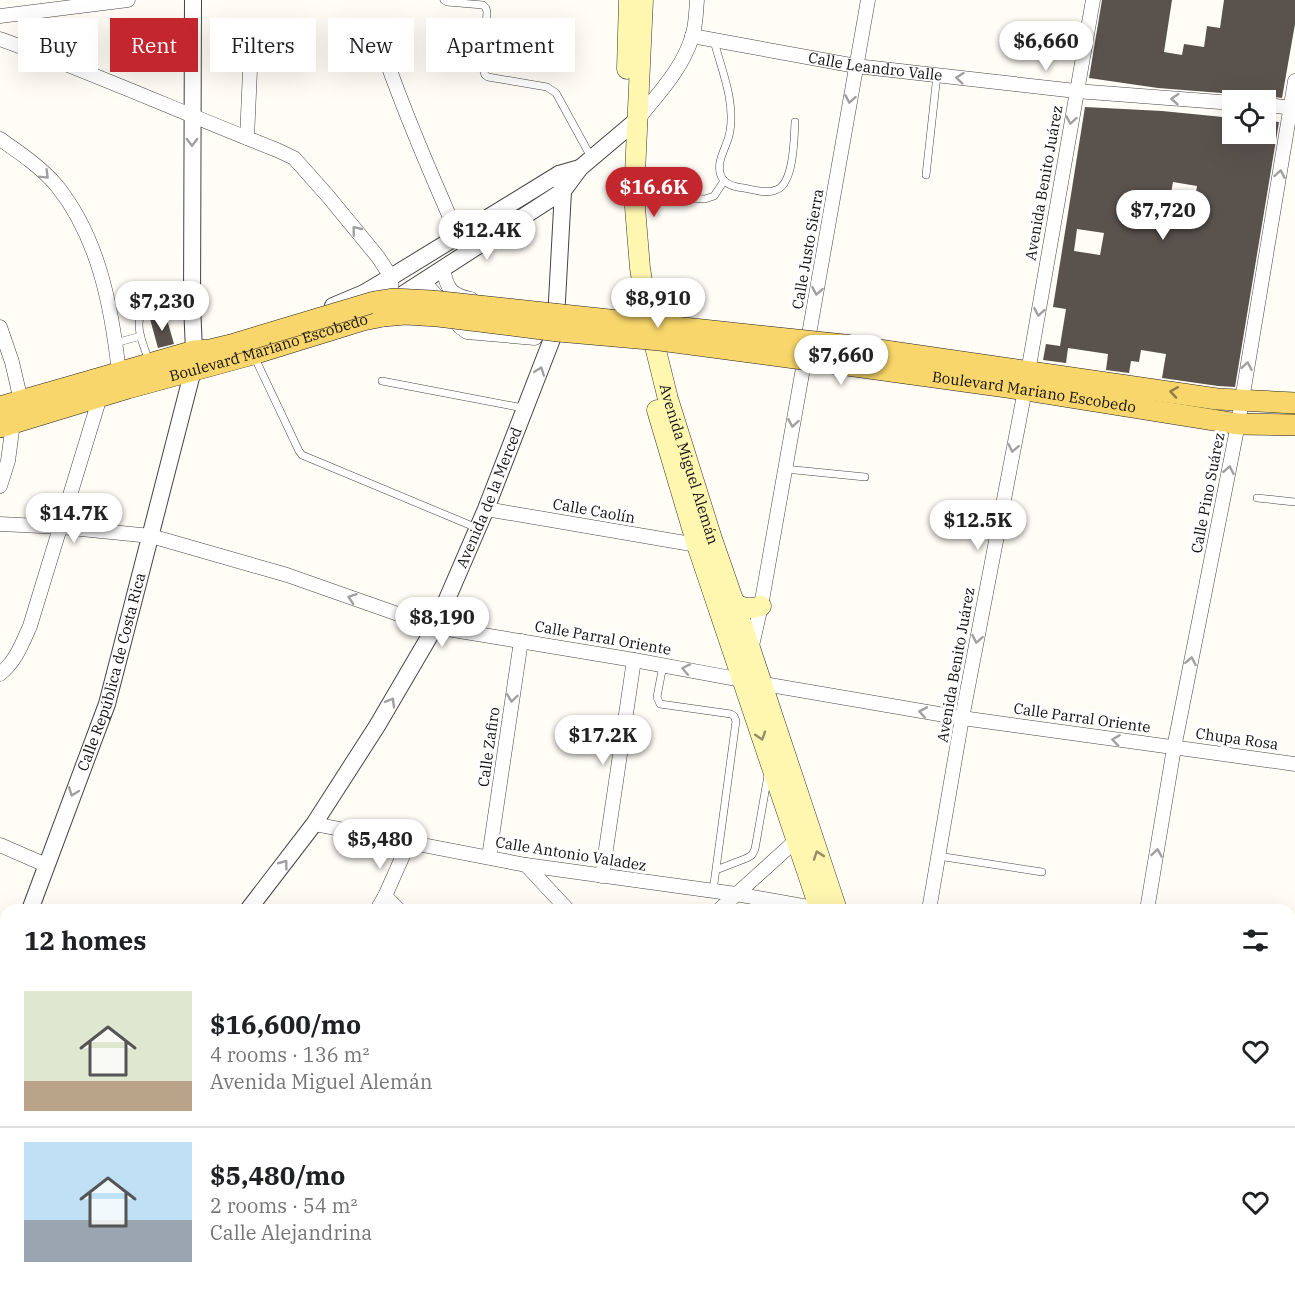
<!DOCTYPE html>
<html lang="en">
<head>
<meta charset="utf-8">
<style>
  body { margin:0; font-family:"IBM Plex Serif",serif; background:#f2f2f2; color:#202124; height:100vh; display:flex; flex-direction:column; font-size:22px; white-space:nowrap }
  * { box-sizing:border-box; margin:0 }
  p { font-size:20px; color:#757577 }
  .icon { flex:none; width:33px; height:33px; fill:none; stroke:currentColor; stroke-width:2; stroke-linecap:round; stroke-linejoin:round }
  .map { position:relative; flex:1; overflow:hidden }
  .drawer { position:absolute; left:0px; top:904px; width:1296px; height:386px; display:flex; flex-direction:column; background:#fff; border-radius:18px 18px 0 0; box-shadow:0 6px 24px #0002 }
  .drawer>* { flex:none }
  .hud { position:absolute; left:18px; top:18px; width:600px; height:54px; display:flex; gap:12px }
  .fabs { position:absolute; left:1222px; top:90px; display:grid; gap:12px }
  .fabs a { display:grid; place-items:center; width:54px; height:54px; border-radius:0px; background:#fff; box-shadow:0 6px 24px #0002; font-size:30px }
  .price { position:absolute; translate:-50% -51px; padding:0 14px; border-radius:21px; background:#fff; color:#222; font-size:20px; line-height:39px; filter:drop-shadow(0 2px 3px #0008) }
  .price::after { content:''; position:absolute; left:50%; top:36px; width:18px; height:14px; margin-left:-9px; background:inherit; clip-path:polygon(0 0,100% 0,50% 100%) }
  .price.on { background:#c4262e; color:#fff }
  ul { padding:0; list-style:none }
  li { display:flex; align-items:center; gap:18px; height:150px; padding:0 24px }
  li+li { border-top:2px solid #e0e0e0 }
  li span { display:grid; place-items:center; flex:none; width:168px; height:120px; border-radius:0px; color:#555 }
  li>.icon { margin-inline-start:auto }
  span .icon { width:72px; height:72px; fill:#fffc; stroke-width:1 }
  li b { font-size:26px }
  h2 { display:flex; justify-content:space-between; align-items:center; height:72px; padding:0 24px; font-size:26px }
  .chip { padding:0 21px; border-radius:0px; background:#fff; box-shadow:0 6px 24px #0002; font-size:21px; line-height:54px }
  .chip.on { background:#c4262e; color:#fff }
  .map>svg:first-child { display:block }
</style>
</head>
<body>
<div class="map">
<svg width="1295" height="1289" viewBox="0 0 1295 1289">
  <rect width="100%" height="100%" fill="#fffdf5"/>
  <path fill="#5a524d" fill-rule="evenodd" d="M 1102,0 L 1172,0 L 1164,52 L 1182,55 L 1184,44 L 1204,47 L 1207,26 L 1220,28 L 1224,0 L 1295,0 L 1295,24 L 1282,98 L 1266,96 L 1262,97 L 1258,100 L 1241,99 L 1239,96 L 1234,94 L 1158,88 L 1089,78 Z
    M 1085,107 L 1162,111 L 1233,118 L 1233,134 L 1266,134 L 1266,121 L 1279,122 L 1235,387 L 1218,386 L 1162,378 L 1166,354 L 1141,350 L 1139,362 L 1131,361 L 1129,373 L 1106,370 L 1108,354 L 1068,348 L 1066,363 L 1043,360 L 1046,344 L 1060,346 L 1066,309 L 1053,307 ZM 1173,182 L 1197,186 L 1193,213 L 1168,210 ZM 1077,229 L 1104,233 L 1100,255 L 1074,251 Z
    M 166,316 L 174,344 L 158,348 L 150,319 Z"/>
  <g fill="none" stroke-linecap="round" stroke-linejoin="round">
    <g stroke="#444" stroke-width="8">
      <path id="service" d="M 444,0 L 447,2 L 483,5 L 486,8 L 487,12 L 483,69 L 485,75 L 488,77 L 547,87 L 556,93 L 591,157
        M 714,41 C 722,71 735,101 730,131 C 728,146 715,161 721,176 C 725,185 735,187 744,188 C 753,190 767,194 776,190 C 794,184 794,139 795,122
        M 926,175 L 937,75
        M 637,195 L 705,199 L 714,196 L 724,181
        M 115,343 L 141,336
        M 254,356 L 299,451 L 302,455 L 477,528
        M 149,361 C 145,349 136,330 140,318 L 144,315 L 192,304
        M 382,381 L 523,408
        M 785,469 L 865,477
        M 1257,498 L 1295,502
        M 663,665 L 657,697 L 660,704 L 731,714 L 734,716 L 736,721 L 713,891
        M 938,856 L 1042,872
        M 716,870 L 747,858 L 752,855 L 755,849 L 768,775
        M 1290,1179 L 1291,1175 L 1295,1171"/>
    </g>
    <g stroke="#444" stroke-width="15">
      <g id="minor">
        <path d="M 0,16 L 128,0"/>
        <path id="s1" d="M 692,36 L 856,66 L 1076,91 L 1233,103"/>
        <path d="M 0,39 C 94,73 185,114 277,150 L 294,158 L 327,195 L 378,257 L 391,277 L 391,287"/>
        <path d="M 383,51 C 405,114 431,174 458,236"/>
        <path d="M 1266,105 L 1295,108"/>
        <path d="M 638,119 C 658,94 683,68 692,37 C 696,26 696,12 697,0"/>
        <path d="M 247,138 L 250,70"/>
        <path d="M 0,139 C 20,153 41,167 57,186 C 99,238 112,309 119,373"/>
        <path d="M 443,269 C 447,288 450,295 471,299"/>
        <path d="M 424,282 L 444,304 L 460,327 L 467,332 L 535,338"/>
        <path d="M 0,327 L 12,362 L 21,401"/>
        <path d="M 1028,372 L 1093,0"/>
        <path d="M 0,486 L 8,461 L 13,423"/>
        <path d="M 486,509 L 697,545"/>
        <path d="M 0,524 L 61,527 L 151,536 L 287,575 L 435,627 L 634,660 L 753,682 L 962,718 L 1295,764"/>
        <path d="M 751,650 L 761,606 L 868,0"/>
        <path d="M 0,674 C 16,661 22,644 30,626 L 100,397"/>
        <path d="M 314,824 L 526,865 L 736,894 L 825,910"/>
        <path d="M 0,845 L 46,865"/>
        <path d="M 489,857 L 521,641"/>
        <path d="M 526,865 L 568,910"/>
        <path d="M 602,876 L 634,660"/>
        <path d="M 385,896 L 399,910"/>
        <path d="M 377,910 L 385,896 L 409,842"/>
        <path d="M 719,910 L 802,835"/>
        <path d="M 929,910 L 962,718 L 1025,390 L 1019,391"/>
        <path d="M 1147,910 L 1174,748 L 1238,424 L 1295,81"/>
        <path d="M 0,955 L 6,957"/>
        <path d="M 1290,1016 L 1295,1017"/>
        <path d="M 428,1284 L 433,1289"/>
        <path d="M 592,1284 L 597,1289"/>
        <path d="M 777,1284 L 787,1289"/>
        <path d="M 1130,1284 L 1132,1289"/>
        <path d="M 261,1289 L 266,1284"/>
        <path d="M 317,1289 L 322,1284"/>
      </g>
    </g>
    <g stroke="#444" stroke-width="18">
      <g id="tertiary">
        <path d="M 394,300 L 563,191 L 580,168 L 638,119"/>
        <path d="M 333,306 L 364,293 L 391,277 L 559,174 L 580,168"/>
        <path id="s2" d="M 30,910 L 107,704 L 193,370 L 194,351 L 192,304 L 193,0"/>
        <path id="s3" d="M 248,910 L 314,824 L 377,726 L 435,627 L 486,509 L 552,339 L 556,319 L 563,191 L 559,174"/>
        <path d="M 0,973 L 6,966"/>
        <path d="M 0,1225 L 6,1219"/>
        <path d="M 677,1289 L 683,1284"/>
        <path d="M 696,1289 L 701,1284"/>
      </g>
    </g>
    <g stroke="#333" stroke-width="21">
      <g id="secondary">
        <path id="s4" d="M 643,0 L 634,195 L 640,268 L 648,318 L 668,399 L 712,539 L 751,651 L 837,910"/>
        <path d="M 627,69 L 629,0"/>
        <path d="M 657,410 L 697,545 L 820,910"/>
        <path d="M 733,603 C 743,608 750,610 761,606"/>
        <path d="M 985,1284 L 987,1289"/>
        <path d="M 852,1289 L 853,1284"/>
        <path d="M 922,1289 L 924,1284"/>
      </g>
    </g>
    <g stroke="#222" stroke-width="22">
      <g id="primary">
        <path d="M 844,345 L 1217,399 L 1295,403"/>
        <path id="s5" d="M 840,364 L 1007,387 L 1238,424 L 1295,425"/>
        <path d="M 0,407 L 194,351 L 210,350 L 231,345"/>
        <path id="s6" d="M 0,427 L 128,388 L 253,354 L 363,320 L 383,316"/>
      </g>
    </g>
    <use href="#service" stroke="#fff" stroke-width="7"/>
    <use href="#minor" stroke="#fff" stroke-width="14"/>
    <use href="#tertiary" stroke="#fff" stroke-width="16"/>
    <use href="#secondary" stroke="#fff6b0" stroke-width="20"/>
    <use href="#primary" stroke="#f9d66b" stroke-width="21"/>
    <g stroke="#222" stroke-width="22" stroke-linecap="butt">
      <path id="primary-bridge" d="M 383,316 L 405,314 L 438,316 L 558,331 L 660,340 L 840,364
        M 231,345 L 374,302 L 393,299 L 432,301 L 844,345"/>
    </g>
    <use href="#primary-bridge" stroke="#f9d66b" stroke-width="21"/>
  </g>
  <defs><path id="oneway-chevron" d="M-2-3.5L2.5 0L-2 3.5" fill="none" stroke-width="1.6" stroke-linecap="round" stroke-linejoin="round" transform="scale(1.5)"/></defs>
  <g stroke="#a0a0a0">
    <use href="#oneway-chevron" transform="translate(960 78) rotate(-174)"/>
    <use href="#oneway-chevron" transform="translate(850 99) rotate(100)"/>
    <use href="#oneway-chevron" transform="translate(1175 99) rotate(-176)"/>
    <use href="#oneway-chevron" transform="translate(1071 120) rotate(100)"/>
    <use href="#oneway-chevron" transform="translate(192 142) rotate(90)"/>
    <use href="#oneway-chevron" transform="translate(1280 174) rotate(-80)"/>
    <use href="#oneway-chevron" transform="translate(45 175) rotate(45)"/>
    <use href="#oneway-chevron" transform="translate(356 230) rotate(-129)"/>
    <use href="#oneway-chevron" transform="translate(817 291) rotate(100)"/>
    <use href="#oneway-chevron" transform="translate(1039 312) rotate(100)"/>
    <use href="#oneway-chevron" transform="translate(1247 366) rotate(-80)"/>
    <use href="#oneway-chevron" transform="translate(540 371) rotate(-70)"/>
    <use href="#oneway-chevron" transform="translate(793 423) rotate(100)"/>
    <use href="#oneway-chevron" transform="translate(1013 448) rotate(101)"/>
    <use href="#oneway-chevron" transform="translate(1229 470) rotate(-79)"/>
    <use href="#oneway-chevron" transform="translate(352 598) rotate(-161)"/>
    <use href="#oneway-chevron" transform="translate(977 639) rotate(101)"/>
    <use href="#oneway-chevron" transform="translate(1191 661) rotate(-79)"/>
    <use href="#oneway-chevron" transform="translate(686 669) rotate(-169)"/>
    <use href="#oneway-chevron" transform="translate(512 698) rotate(98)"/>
    <use href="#oneway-chevron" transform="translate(391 702) rotate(-60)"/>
    <use href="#oneway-chevron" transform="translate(923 712) rotate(-170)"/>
    <use href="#oneway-chevron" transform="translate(1116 740) rotate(-172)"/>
    <use href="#oneway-chevron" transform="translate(73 792) rotate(111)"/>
    <use href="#oneway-chevron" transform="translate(1157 853) rotate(-81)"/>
    <use href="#oneway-chevron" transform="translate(284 864) rotate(-53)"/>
  </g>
  <use stroke="#917d42" href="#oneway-chevron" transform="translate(1174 392) rotate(-171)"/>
  <g stroke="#948f68">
    <use href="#oneway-chevron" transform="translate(761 736) rotate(72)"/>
    <use href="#oneway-chevron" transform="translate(818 855) rotate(-109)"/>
  </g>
  <g text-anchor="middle" stroke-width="6" stroke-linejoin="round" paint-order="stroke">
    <g font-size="15" fill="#111" stroke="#fff">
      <text dy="5" stroke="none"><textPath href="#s1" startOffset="186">Calle Leandro Valle</textPath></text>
      <text transform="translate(1044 183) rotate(-80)" y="5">Avenida Benito Juárez</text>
      <text transform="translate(808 249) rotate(-80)" y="5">Calle Justo Sierra</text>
      <text dy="5" stroke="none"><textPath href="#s6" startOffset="280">Boulevard Mariano Escobedo</textPath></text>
      <text dy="5" stroke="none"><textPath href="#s5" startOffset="196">Boulevard Mariano Escobedo</textPath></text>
      <text dy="5" stroke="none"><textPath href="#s4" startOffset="471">Avenida Miguel Alemán</textPath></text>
      <text transform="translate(1208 493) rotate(-79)" y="5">Calle Pino Suárez</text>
      <text dy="5" stroke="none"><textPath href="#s3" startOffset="480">Avenida de la Merced</textPath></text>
      <text transform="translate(594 511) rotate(10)" y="5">Calle Caolín</text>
      <text transform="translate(603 638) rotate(10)" y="5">Calle Parral Oriente</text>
      <text transform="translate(956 665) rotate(-80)" y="5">Avenida Benito Juárez</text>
      <text dy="5" stroke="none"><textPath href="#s2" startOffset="252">Calle República de Costa Rica</textPath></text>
      <text transform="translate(1082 718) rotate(8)" y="5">Calle Parral Oriente</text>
      <text transform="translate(1237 739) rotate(8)" y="5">Chupa Rosa</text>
      <text transform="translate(489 747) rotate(-82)" y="5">Calle Zafiro</text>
      <text transform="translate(571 854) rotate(9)" y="5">Calle Antonio Valadez</text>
    </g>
  </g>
</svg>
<div class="fabs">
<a><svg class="icon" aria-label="locate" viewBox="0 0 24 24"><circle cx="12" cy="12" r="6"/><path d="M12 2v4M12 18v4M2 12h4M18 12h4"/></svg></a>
</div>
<b class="price" style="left:1046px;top:72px">$6,660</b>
<b class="price on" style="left:654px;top:218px">$16.6K</b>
<b class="price" style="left:1163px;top:241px">$7,720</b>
<b class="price" style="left:487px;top:261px">$12.4K</b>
<b class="price" style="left:658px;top:329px">$8,910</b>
<b class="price" style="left:162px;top:332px">$7,230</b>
<b class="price" style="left:841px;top:386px">$7,660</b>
<b class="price" style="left:74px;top:544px">$14.7K</b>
<b class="price" style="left:978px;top:551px">$12.5K</b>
<b class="price" style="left:442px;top:648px">$8,190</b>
<b class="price" style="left:603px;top:766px">$17.2K</b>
<b class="price" style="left:380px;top:870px">$5,480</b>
<div class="hud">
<a class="chip">Buy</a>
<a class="chip on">Rent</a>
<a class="chip">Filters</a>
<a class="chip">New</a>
<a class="chip">Apartment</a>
</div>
<section class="drawer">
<h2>12 homes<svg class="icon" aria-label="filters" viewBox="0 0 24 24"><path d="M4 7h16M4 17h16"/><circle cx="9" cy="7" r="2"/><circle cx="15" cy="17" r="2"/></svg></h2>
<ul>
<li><span style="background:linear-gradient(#dfe7d0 75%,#b9a48a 0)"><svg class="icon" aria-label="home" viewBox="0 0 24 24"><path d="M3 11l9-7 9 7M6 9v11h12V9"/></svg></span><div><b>$16,600/mo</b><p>4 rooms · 136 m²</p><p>Avenida Miguel Alemán</p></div><svg class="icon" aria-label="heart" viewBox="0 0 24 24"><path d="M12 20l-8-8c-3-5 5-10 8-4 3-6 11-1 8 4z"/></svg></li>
<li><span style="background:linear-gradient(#bfe0f5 65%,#9aa5b1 0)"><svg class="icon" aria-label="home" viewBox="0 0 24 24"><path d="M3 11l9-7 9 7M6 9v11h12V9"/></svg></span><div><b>$5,480/mo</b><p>2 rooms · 54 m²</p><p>Calle Alejandrina</p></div><svg class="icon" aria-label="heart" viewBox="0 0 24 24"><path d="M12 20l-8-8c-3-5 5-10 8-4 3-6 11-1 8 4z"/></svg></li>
</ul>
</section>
</div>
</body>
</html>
